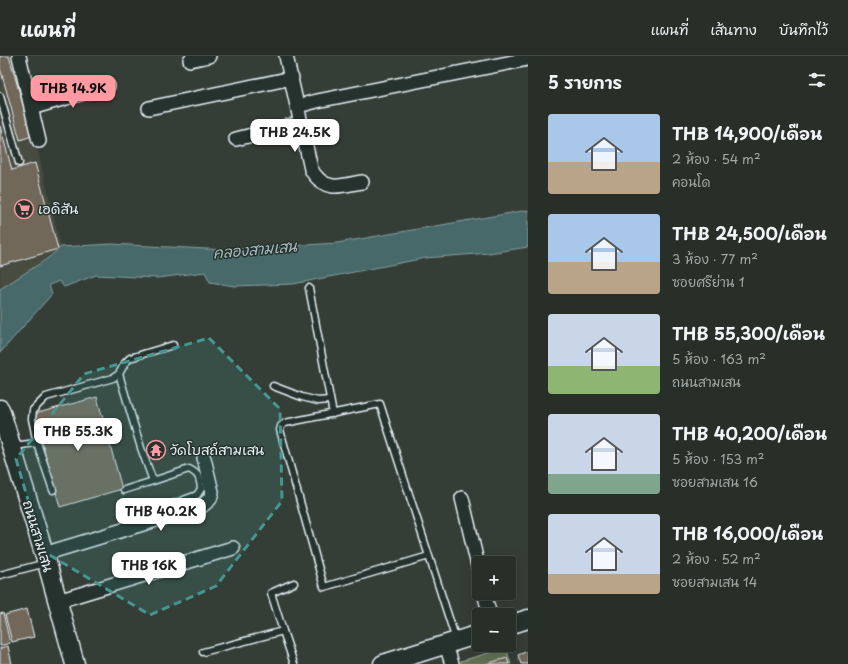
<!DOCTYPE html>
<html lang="th">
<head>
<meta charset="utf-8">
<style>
  body { margin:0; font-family:"Playpen Sans","Playpen Sans Thai",sans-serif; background:#303630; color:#f1f3f6; height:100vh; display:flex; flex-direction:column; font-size:15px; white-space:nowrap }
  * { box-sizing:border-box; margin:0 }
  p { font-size:13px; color:#a5a8a8 }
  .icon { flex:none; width:22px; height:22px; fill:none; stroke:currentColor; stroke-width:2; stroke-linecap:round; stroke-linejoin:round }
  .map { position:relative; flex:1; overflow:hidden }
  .side { display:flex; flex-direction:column; background:#282e28; width:320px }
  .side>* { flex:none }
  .tools { position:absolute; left:472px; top:500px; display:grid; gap:8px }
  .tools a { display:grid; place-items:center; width:44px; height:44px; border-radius:4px; background:#282e28; box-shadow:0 4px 16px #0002,0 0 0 1px #444a45; font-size:20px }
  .price { position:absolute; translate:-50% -34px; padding:0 9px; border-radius:8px; background:#fff; color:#222; font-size:13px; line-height:26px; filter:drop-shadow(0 1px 2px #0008) }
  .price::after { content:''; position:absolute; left:50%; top:24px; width:12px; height:9px; margin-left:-6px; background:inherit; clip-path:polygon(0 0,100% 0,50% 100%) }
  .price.current { background:#ff9aa2; color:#111 }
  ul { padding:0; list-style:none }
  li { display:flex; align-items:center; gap:12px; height:100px; padding:0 20px }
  li span { display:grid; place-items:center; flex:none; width:112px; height:80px; border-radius:4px; color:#555 }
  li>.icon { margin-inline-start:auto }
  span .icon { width:48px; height:48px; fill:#fffc; stroke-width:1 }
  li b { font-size:17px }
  h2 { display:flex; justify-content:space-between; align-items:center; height:48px; padding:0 20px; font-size:17px }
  header { display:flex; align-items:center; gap:24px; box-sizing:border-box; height:56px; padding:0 20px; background:#282e28; border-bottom:1px solid #444a45 }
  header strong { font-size:19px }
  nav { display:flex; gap:22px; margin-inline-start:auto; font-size:14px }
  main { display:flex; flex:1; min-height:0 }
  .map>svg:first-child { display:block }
</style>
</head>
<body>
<header>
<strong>แผนที่</strong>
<nav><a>แผนที่</a><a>เส้นทาง</a><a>บันทึกไว้</a></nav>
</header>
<main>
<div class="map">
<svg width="528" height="608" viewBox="0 0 528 608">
  <rect width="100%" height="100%" fill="#353e36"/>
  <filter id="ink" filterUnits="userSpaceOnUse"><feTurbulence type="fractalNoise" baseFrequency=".025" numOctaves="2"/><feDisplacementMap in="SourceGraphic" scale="8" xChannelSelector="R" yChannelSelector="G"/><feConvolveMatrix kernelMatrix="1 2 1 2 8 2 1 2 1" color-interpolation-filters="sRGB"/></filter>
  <g filter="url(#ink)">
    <path fill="#474b41" d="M 0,0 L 15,0 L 61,191 L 47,203 L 0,233 Z"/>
    <path fill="#627152" stroke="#a5b1a5" d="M 506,592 L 511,608 L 461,608 L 461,605 Z"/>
    <path fill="#46696b" stroke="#879fa3" d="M 528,154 L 528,191 L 489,197 L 425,202 L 293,228 L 234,230 L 210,226 L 205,216 L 157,222 L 96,219 L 64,231 L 59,225 L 49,229 L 52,238 L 0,297 L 0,233 L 47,203 L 61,191 L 111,188 L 226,194 L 337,187 Z"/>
    <path fill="#72685a" stroke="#e8f1f8" d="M 0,0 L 9,0 L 32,80 L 20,84 L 0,12 Z
      M 0,70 L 12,114 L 35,107 L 58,193 L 0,210 Z
      M 97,341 L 122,433 L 60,451 L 34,358 Z
      M 27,553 L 34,581 L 12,586 L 5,559 Z
      M 3,557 L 10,587 L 0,590 L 0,558 Z
      M 8,590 L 12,608 L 0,608 L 0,592 Z
      M 528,595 L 528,608 L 521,608 L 518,599 Z
      M 507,602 L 509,608 L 486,608 Z"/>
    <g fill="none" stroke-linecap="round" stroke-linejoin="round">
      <g stroke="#e8f1f8" stroke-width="9">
        <path id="lane" d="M 0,40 L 19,107
          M 309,232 L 333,358
          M 119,318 L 141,392 L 153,425 L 189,413 C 199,418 200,422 201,433 L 197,439 L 127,465 L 124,469 L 123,472
          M 273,330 L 302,341 L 318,345 L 330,344
          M 37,387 L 53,434
          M 13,390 L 37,387 L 32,363 L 33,354 L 46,341 L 113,322 L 119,318 L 125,307 L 130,302 L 173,289
          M 124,434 L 153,425
          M 429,500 L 324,531 L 280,374 L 281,370 L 285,367 L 380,348 L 456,584
          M 0,519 L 46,507
          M 283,575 L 271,537 L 294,527
          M 203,596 L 283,575 L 294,608"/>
      </g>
      <g stroke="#e8f1f8" stroke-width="16">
        <path id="street" d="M 19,0 L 39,85
          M 286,0 L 311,113 C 315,121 323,129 333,130 C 340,131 355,127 362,126
          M 190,4 L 209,0
          M 298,50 L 317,45 L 528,3
          M 31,52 L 108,30
          M 149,52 L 292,22
          M 236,83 L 301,67
          M 462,442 L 479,514
          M 44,498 L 202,450 L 210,443 L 212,436 L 204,402
          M 484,537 L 490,559
          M 58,545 L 233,492
          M 446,589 L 452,608"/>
      </g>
      <g stroke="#e8f1f8" stroke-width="21">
        <path id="secondary" d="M 0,353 L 47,507 L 75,608
          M 509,569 L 528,563
          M 383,608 L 479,578"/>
      </g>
      <use href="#lane" stroke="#26332d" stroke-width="6"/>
      <use href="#street" stroke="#26332d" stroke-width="13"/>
      <use href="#secondary" stroke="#26332d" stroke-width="18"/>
    </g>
  </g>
  <path fill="#459590" fill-opacity="0.2" stroke="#459590" stroke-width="3" stroke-dasharray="8 5" stroke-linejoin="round" d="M 209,282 L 280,353 L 282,445 L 216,530 L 150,559 L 43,495 L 16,403 L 84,318 Z"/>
  <defs>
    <g id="supermarket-ring" transform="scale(1)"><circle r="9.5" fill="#26332d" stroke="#ff9aa2" stroke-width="1.5"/><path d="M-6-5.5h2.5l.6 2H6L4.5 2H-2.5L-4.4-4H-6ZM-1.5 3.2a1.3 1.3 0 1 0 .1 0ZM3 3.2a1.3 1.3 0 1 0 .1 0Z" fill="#ff9aa2"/></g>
    <g id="temple-ring" transform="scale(1)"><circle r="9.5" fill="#26332d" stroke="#ff9aa2" stroke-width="1.5"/><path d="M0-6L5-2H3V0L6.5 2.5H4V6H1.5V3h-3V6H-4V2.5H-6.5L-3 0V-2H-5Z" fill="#ff9aa2"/></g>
  </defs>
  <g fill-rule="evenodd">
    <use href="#supermarket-ring" x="24" y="153"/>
    <use href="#temple-ring" x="156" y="394"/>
  </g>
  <g text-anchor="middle" stroke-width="3" stroke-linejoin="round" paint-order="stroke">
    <g font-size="14" fill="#e8f1f8" stroke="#26332d" text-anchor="start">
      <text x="38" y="158">เอดิสัน</text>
      <text x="170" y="399">วัดโบสถ์สามเสน</text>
    </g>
    <g font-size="14" fill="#e8f1f8" stroke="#26332d">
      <text transform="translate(38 480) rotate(73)" y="5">ถนนสามเสน</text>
    </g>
    <g font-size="15" font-style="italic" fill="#a7bbc0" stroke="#26332d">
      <text transform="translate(255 194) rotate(-5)" y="5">คลองสามเสน</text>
    </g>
  </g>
</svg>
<div class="tools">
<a>+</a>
<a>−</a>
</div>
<b class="price current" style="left:73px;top:53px">THB 14.9K</b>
<b class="price" style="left:295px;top:97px">THB 24.5K</b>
<b class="price" style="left:78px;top:396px">THB 55.3K</b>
<b class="price" style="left:161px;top:476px">THB 40.2K</b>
<b class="price" style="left:149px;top:530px">THB 16K</b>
</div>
<section class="side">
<h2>5 รายการ<svg class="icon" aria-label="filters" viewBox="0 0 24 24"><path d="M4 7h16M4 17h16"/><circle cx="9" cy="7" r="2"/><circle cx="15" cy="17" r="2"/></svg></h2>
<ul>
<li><span style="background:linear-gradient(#a9c7e8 60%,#b9a48a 0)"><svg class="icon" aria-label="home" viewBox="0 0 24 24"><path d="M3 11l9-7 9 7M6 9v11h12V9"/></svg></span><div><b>THB 14,900/เดือน</b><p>2 ห้อง · 54 m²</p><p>คอนโด</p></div></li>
<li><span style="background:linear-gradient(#a9c7e8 60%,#b9a48a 0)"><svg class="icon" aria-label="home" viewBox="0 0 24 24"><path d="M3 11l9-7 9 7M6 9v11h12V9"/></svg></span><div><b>THB 24,500/เดือน</b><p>3 ห้อง · 77 m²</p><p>ซอยศรีย่าน 1</p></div></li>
<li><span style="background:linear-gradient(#c9d6e8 65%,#8fb573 0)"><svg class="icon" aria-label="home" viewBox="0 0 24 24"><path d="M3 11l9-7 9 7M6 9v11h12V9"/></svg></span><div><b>THB 55,300/เดือน</b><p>5 ห้อง · 163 m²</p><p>ถนนสามเสน</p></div></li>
<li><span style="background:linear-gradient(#c9d6e8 75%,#7fa58c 0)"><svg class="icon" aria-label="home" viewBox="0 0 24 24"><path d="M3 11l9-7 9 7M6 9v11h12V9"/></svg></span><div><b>THB 40,200/เดือน</b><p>5 ห้อง · 153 m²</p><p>ซอยสามเสน 16</p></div></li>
<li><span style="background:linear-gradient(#c9d6e8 75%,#b9a48a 0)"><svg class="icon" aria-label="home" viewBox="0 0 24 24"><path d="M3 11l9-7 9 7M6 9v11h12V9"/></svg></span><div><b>THB 16,000/เดือน</b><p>2 ห้อง · 52 m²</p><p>ซอยสามเสน 14</p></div></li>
</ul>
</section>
</main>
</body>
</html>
